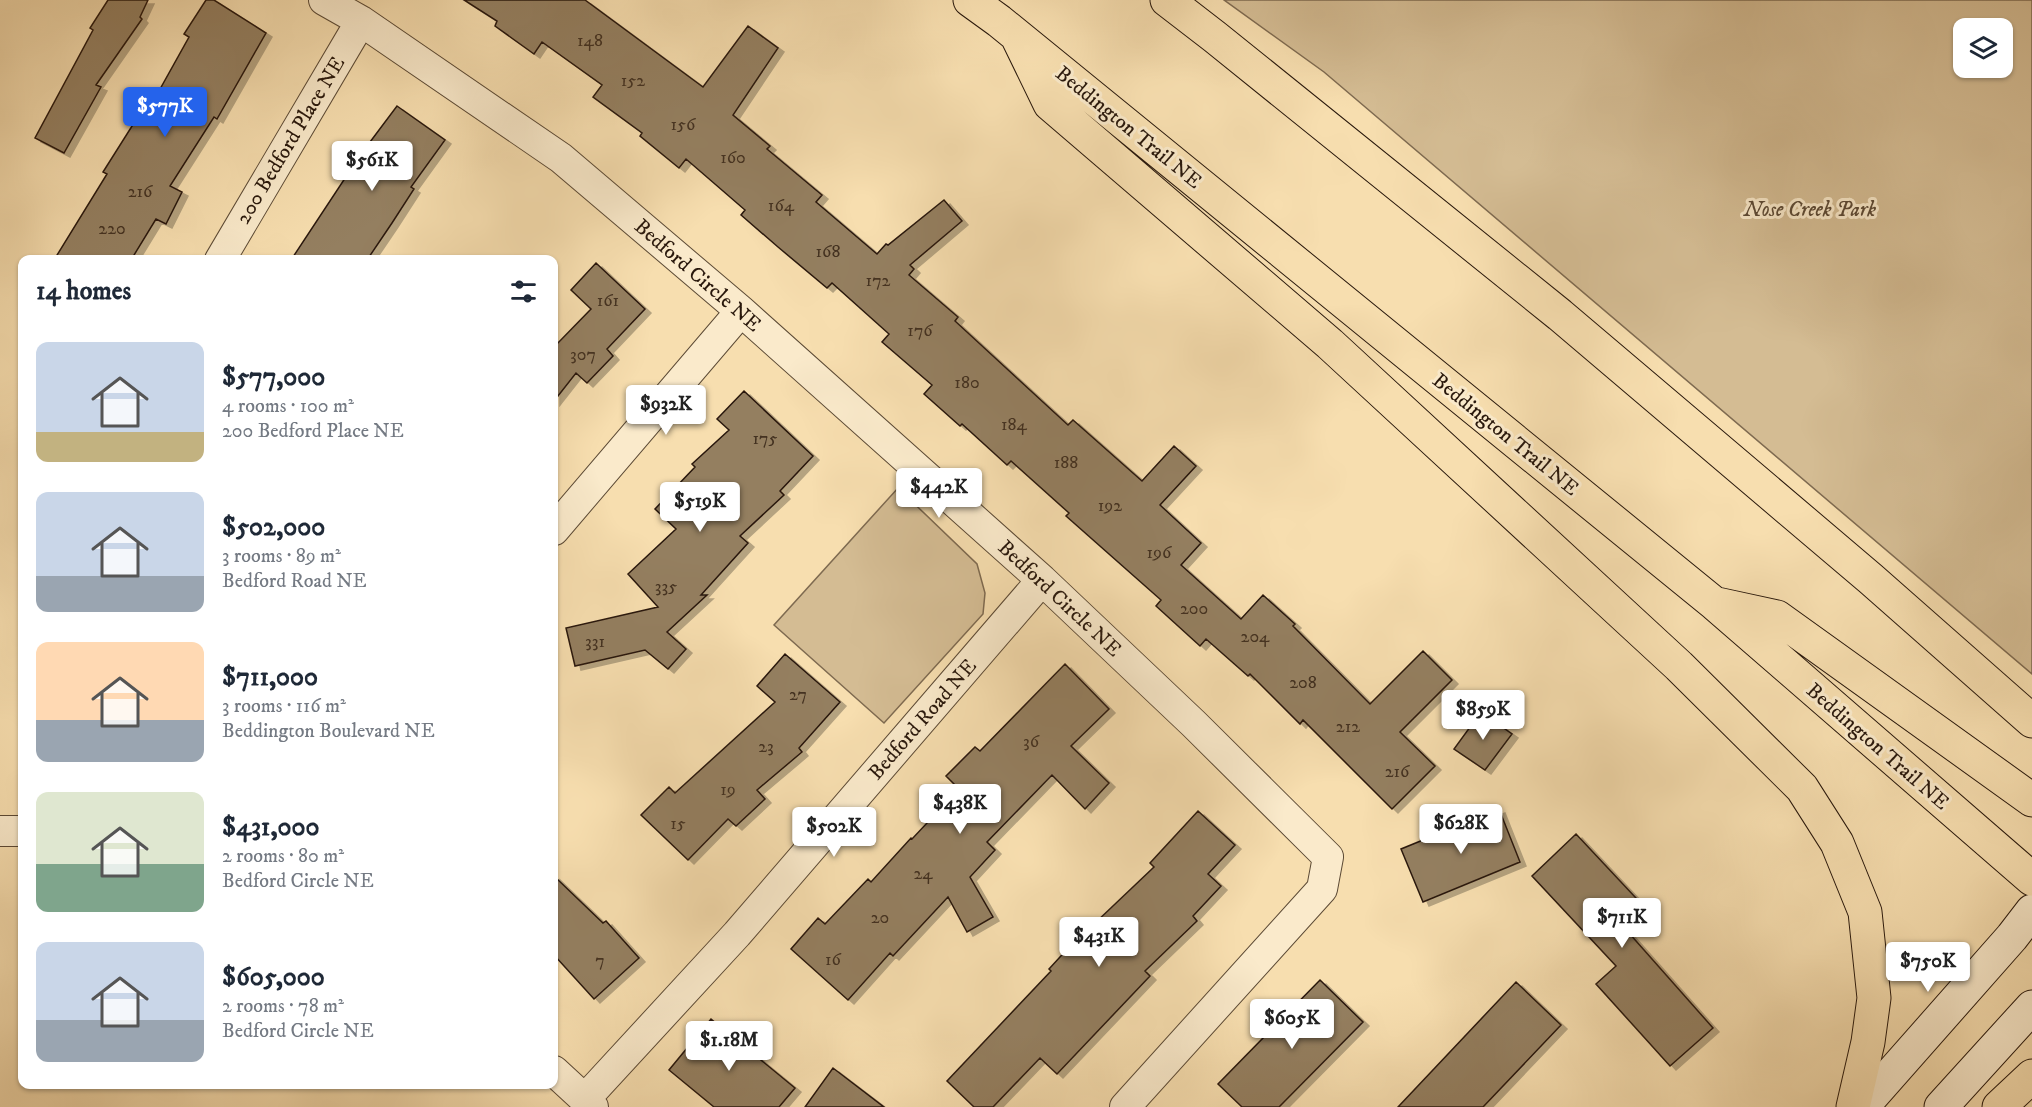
<!DOCTYPE html>
<html lang="en">
<head>
<meta charset="utf-8">
<style>
  body { margin:0; font-family:"IM FELL DW Pica",serif; background:#f2f2f3; color:#1f2937; height:100vh; display:flex; flex-direction:column; font-size:22px; white-space:nowrap }
  * { box-sizing:border-box; margin:0 }
  p { font-size:20px; color:#747a83 }
  .icon { flex:none; width:33px; height:33px; fill:none; stroke:currentColor; stroke-width:2; stroke-linecap:round; stroke-linejoin:round }
  .map { position:relative; flex:1; overflow:hidden }
  .drawer { position:absolute; left:18px; top:255px; width:540px; height:834px; display:flex; flex-direction:column; background:#fff; border-radius:12px; box-shadow:0 2px 4px #0004 }
  .drawer>* { flex:none }
  .buttons { position:absolute; left:1953px; top:18px; display:grid; gap:12px }
  .buttons a { display:grid; place-items:center; width:60px; height:60px; border-radius:12px; background:#fff; box-shadow:0 2px 4px #0004; font-size:30px }
  .price { position:absolute; translate:-50% -51px; padding:0 14px; border-radius:6px; background:#fff; color:#222; font-size:20px; line-height:39px; filter:drop-shadow(0 2px 3px #0008) }
  .price::after { content:''; position:absolute; left:50%; top:36px; width:18px; height:14px; margin-left:-9px; background:inherit; clip-path:polygon(0 0,100% 0,50% 100%) }
  .price.current { background:#2563eb; color:#fff }
  ul { padding:0; list-style:none }
  li { display:flex; align-items:center; gap:18px; height:150px; padding:0 18px }
  li span { display:grid; place-items:center; flex:none; width:168px; height:120px; border-radius:12px; color:#555 }
  li>.icon { margin-inline-start:auto }
  span .icon { width:72px; height:72px; fill:#fffc; stroke-width:1 }
  li b { font-size:26px }
  h2 { display:flex; justify-content:space-between; align-items:center; height:72px; padding:0 18px; font-size:26px }
  .map>svg:first-child { display:block }
</style>
</head>
<body>
<div class="map">
<svg width="2032" height="1107" viewBox="0 0 2032 1107">
  <defs>
    <filter id="shadow"><feDropShadow dx="6" dy="4" stdDeviation="0" flood-color="#0004"/></filter>
  </defs>
  <rect width="100%" height="100%" fill="#f7deaf"/>
  <filter id="stains"><feTurbulence type="fractalNoise" baseFrequency=".00333" numOctaves="4"/><feColorMatrix values="0 0 0 0 .2 0 0 0 0 .09 0 0 0 0 .02 0 0 0 .5 -.17"/></filter>
  <radialGradient id="worn" r=".72"><stop offset=".6" stop-color="#630" stop-opacity="0"/><stop offset="1" stop-color="#630" stop-opacity=".3"/></radialGradient>
  <path fill="#d4bc93" stroke="#7e6a50" stroke-width="1.5" fill-rule="evenodd" d="M 1224,0 L 2032,0 L 2032,674 L 1324,72 ZM 1964,28 L 2002,28 L 2002,68 L 1964,68 Z
    M 898,488 L 977,564 L 985,593 L 983,614 L 884,723 L 774,625 Z"/>
  <path fill="#947f61" stroke="#29180c" stroke-width="1.5" filter="url(#shadow)" d="M 108,0 L 148,0 L 140,17 L 142,19 L 96,85 L 101,87 L 64,153 L 35,138 L 93,30 L 90,28 Z
    M 206,0 L 214,0 L 266,33 L 217,119 L 214,117 L 170,186 L 182,192 L 166,224 L 156,219 L 131,260 L 54,260 L 107,174 L 103,172 L 151,96 L 155,98 L 189,37 L 184,34 Z
    M 464,0 L 585,0 L 703,87 L 748,26 L 778,48 L 733,115 L 770,146 L 767,149 L 822,195 L 816,202 L 877,254 L 886,244 L 888,245 L 944,200 L 962,221 L 910,265 L 914,269 L 909,275 L 958,317 L 955,321 L 1068,425 L 1073,420 L 1142,481 L 1174,446 L 1196,466 L 1160,505 L 1201,543 L 1181,565 L 1241,619 L 1263,595 L 1295,624 L 1293,626 L 1370,704 L 1423,651 L 1452,680 L 1400,732 L 1435,766 L 1392,809 L 1303,720 L 1300,724 L 1250,674 L 1248,676 L 1206,639 L 1200,646 L 1156,606 L 1161,600 L 1066,516 L 1069,513 L 1011,461 L 1007,465 L 962,424 L 960,426 L 924,394 L 932,385 L 882,342 L 889,334 L 832,283 L 827,288 L 778,247 L 741,215 L 745,210 L 686,159 L 679,168 L 640,136 L 642,133 L 593,97 L 602,85 L 542,42 L 534,54 L 495,26 L 497,21 Z
    M 397,106 L 445,140 L 411,187 L 414,189 L 392,223 L 367,260 L 291,260 L 361,154 Z
    M 596,263 L 645,309 L 607,349 L 613,356 L 587,383 L 576,373 L 554,401 L 554,347 L 591,309 L 571,290 Z
    M 744,391 L 813,456 L 780,491 L 784,495 L 740,536 L 748,543 L 701,595 L 707,595 L 667,632 L 686,649 L 668,669 L 645,650 L 575,666 L 566,628 L 658,607 L 628,574 L 676,529 L 655,509 L 695,467 L 692,464 L 729,430 L 717,419 Z
    M 785,654 L 840,702 L 799,748 L 802,752 L 757,790 L 765,799 L 736,826 L 728,819 L 688,860 L 641,815 L 669,787 L 675,793 L 775,702 L 757,686 Z
    M 1065,664 L 1109,709 L 1071,746 L 1109,783 L 1085,809 L 1052,775 L 987,842 L 995,850 L 970,877 L 993,917 L 967,932 L 948,897 L 893,956 L 890,953 L 848,1000 L 791,949 L 818,918 L 825,924 L 868,879 L 871,882 L 911,838 L 912,839 L 959,789 L 946,776 L 975,747 L 980,751 Z
    M 1481,712 L 1512,734 L 1485,770 L 1454,749 Z
    M 1499,809 L 1520,862 L 1423,902 L 1401,849 Z
    M 1198,811 L 1235,845 L 1208,874 L 1221,886 L 1193,916 L 1197,921 L 1145,971 L 1150,976 L 1057,1074 L 1040,1058 L 993,1107 L 974,1107 L 947,1081 L 1051,971 L 1049,969 L 1092,922 L 1094,924 L 1154,867 L 1150,863 Z
    M 1576,834 L 1650,913 L 1629,933 L 1713,1028 L 1670,1066 L 1596,984 L 1616,966 L 1532,876 Z
    M 554,876 L 603,923 L 606,921 L 639,958 L 594,999 L 554,955 Z
    M 1320,980 L 1363,1022 L 1279,1107 L 1242,1107 L 1218,1084 Z
    M 1516,982 L 1561,1025 L 1483,1107 L 1398,1107 Z
    M 711,1019 L 795,1088 L 779,1107 L 714,1107 L 669,1070 Z
    M 833,1068 L 884,1107 L 805,1107 Z"/>
  <g fill="none" stroke-linecap="round" stroke-linejoin="round">
    <g stroke="#5c4a35" stroke-width="32">
      <path id="minor" d="M 324,0 L 361,21 L 561,158 L 741,311 L 1042,580 L 1194,724 L 1328,857 L 1322,889 L 1125,1107
        M 220,260 L 361,21
        M 554,530 L 741,311
        M 0,831 L 22,831
        M 554,1071 L 593,1107
        M 585,1099 L 737,934 L 1042,580"/>
    </g>
    <g stroke="#29180c" stroke-width="35">
      <path id="secondary" d="M 1862,1107 L 2012,937 L 2032,911
        M 1941,1107 L 2032,1007"/>
    </g>
    <g stroke="#29180c" stroke-width="35">
      <path id="primary" d="M 970,0 L 999,21 L 1715,604 L 2032,879
        M 1167,0 L 1215,37 L 1560,315 L 1871,579 L 2032,721
        M 1017,36 L 1050,104 L 1330,344 L 1679,666 L 1802,788 L 1837,843 L 1865,912 L 1874,998 L 1868,1042 L 1853,1107
        M 1717,604 L 1777,617 L 2032,800
        M 1999,1107 L 2032,1076"/>
    </g>
    <use href="#minor" stroke="#faeacb" stroke-width="30"/>
    <use href="#secondary" stroke="#faeacb" stroke-width="33"/>
    <use href="#primary" stroke="#f7deaf" stroke-width="33"/>
  </g>
  <g text-anchor="middle" stroke-width="6" stroke-linejoin="round" paint-order="stroke">
    <g font-size="18" fill="#443221">
      <text x="590" y="46">148</text>
      <text x="633" y="86">152</text>
      <text x="683" y="130">156</text>
      <text x="733" y="163">160</text>
      <text x="140" y="197">216</text>
      <text x="781" y="211">164</text>
      <text x="112" y="234">220</text>
      <text x="828" y="257">168</text>
      <text x="878" y="286">172</text>
      <text x="608" y="306">161</text>
      <text x="920" y="336">176</text>
      <text x="583" y="360">307</text>
      <text x="967" y="388">180</text>
      <text x="1014" y="430">184</text>
      <text x="765" y="444">175</text>
      <text x="1066" y="468">188</text>
      <text x="1110" y="511">192</text>
      <text x="1159" y="558">196</text>
      <text x="666" y="592">335</text>
      <text x="1194" y="614">200</text>
      <text x="1255" y="642">204</text>
      <text x="595" y="647">331</text>
      <text x="1303" y="688">208</text>
      <text x="798" y="700">27</text>
      <text x="1348" y="732">212</text>
      <text x="1031" y="747">36</text>
      <text x="766" y="752">23</text>
      <text x="1397" y="777">216</text>
      <text x="728" y="795">19</text>
      <text x="678" y="829">15</text>
      <text x="923" y="879">24</text>
      <text x="880" y="923">20</text>
      <text x="833" y="965">16</text>
      <text x="600" y="966">7</text>
    </g>
    <g font-size="21" fill="#29180c" stroke="#faeacb">
      <text transform="translate(1129 127) rotate(39)" y="7">Beddington Trail NE</text>
      <text transform="translate(290 140) rotate(-59)" y="7">200 Bedford Place NE</text>
      <text transform="translate(698 275) rotate(41)" y="7">Bedford Circle NE</text>
      <text transform="translate(1506 434) rotate(39)" y="7">Beddington Trail NE</text>
      <text transform="translate(1060 598) rotate(43)" y="7">Bedford Circle NE</text>
      <text transform="translate(922 719) rotate(-49)" y="7">Bedford Road NE</text>
      <text transform="translate(1878 746) rotate(41)" y="7">Beddington Trail NE</text>
    </g>
    <g font-size="21" font-style="italic" fill="#5c4934" stroke="#faeacb">
      <text x="1810" y="216">Nose Creek Park</text>
    </g>
  </g>
  <rect width="100%" height="100%" filter="url(#stains)"/>
  <rect width="100%" height="100%" fill="url(#worn)"/>
</svg>
<div class="buttons">
<a><svg class="icon" aria-label="layers" viewBox="0 0 24 24"><path d="M12 4l9 5-9 5-9-5zM3 14l9 5 9-5"/></svg></a>
</div>
<b class="price current" style="left:165px;top:138px">$577K</b>
<b class="price" style="left:372px;top:192px">$561K</b>
<b class="price" style="left:666px;top:436px">$932K</b>
<b class="price" style="left:939px;top:519px">$442K</b>
<b class="price" style="left:700px;top:533px">$519K</b>
<b class="price" style="left:1483px;top:741px">$859K</b>
<b class="price" style="left:960px;top:835px">$438K</b>
<b class="price" style="left:1461px;top:855px">$628K</b>
<b class="price" style="left:834px;top:858px">$502K</b>
<b class="price" style="left:1622px;top:949px">$711K</b>
<b class="price" style="left:1099px;top:968px">$431K</b>
<b class="price" style="left:1928px;top:993px">$750K</b>
<b class="price" style="left:1292px;top:1050px">$605K</b>
<b class="price" style="left:729px;top:1072px">$1.18M</b>
<section class="drawer">
<h2>14 homes<svg class="icon" aria-label="filters" viewBox="0 0 24 24"><path d="M4 7h16M4 17h16"/><circle cx="9" cy="7" r="2"/><circle cx="15" cy="17" r="2"/></svg></h2>
<ul>
<li><span style="background:linear-gradient(#c9d6e8 75%,#c2b280 0)"><svg class="icon" aria-label="home" viewBox="0 0 24 24"><path d="M3 11l9-7 9 7M6 9v11h12V9"/></svg></span><div><b>$577,000</b><p>4 rooms · 100 m²</p><p>200 Bedford Place NE</p></div></li>
<li><span style="background:linear-gradient(#c9d6e8 70%,#9aa5b1 0)"><svg class="icon" aria-label="home" viewBox="0 0 24 24"><path d="M3 11l9-7 9 7M6 9v11h12V9"/></svg></span><div><b>$502,000</b><p>3 rooms · 89 m²</p><p>Bedford Road NE</p></div></li>
<li><span style="background:linear-gradient(#ffd9b3 65%,#9aa5b1 0)"><svg class="icon" aria-label="home" viewBox="0 0 24 24"><path d="M3 11l9-7 9 7M6 9v11h12V9"/></svg></span><div><b>$711,000</b><p>3 rooms · 116 m²</p><p>Beddington Boulevard NE</p></div></li>
<li><span style="background:linear-gradient(#dfe7d0 60%,#7fa58c 0)"><svg class="icon" aria-label="home" viewBox="0 0 24 24"><path d="M3 11l9-7 9 7M6 9v11h12V9"/></svg></span><div><b>$431,000</b><p>2 rooms · 80 m²</p><p>Bedford Circle NE</p></div></li>
<li><span style="background:linear-gradient(#c9d6e8 65%,#9aa5b1 0)"><svg class="icon" aria-label="home" viewBox="0 0 24 24"><path d="M3 11l9-7 9 7M6 9v11h12V9"/></svg></span><div><b>$605,000</b><p>2 rooms · 78 m²</p><p>Bedford Circle NE</p></div></li>
</ul>
</section>
</div>
</body>
</html>
